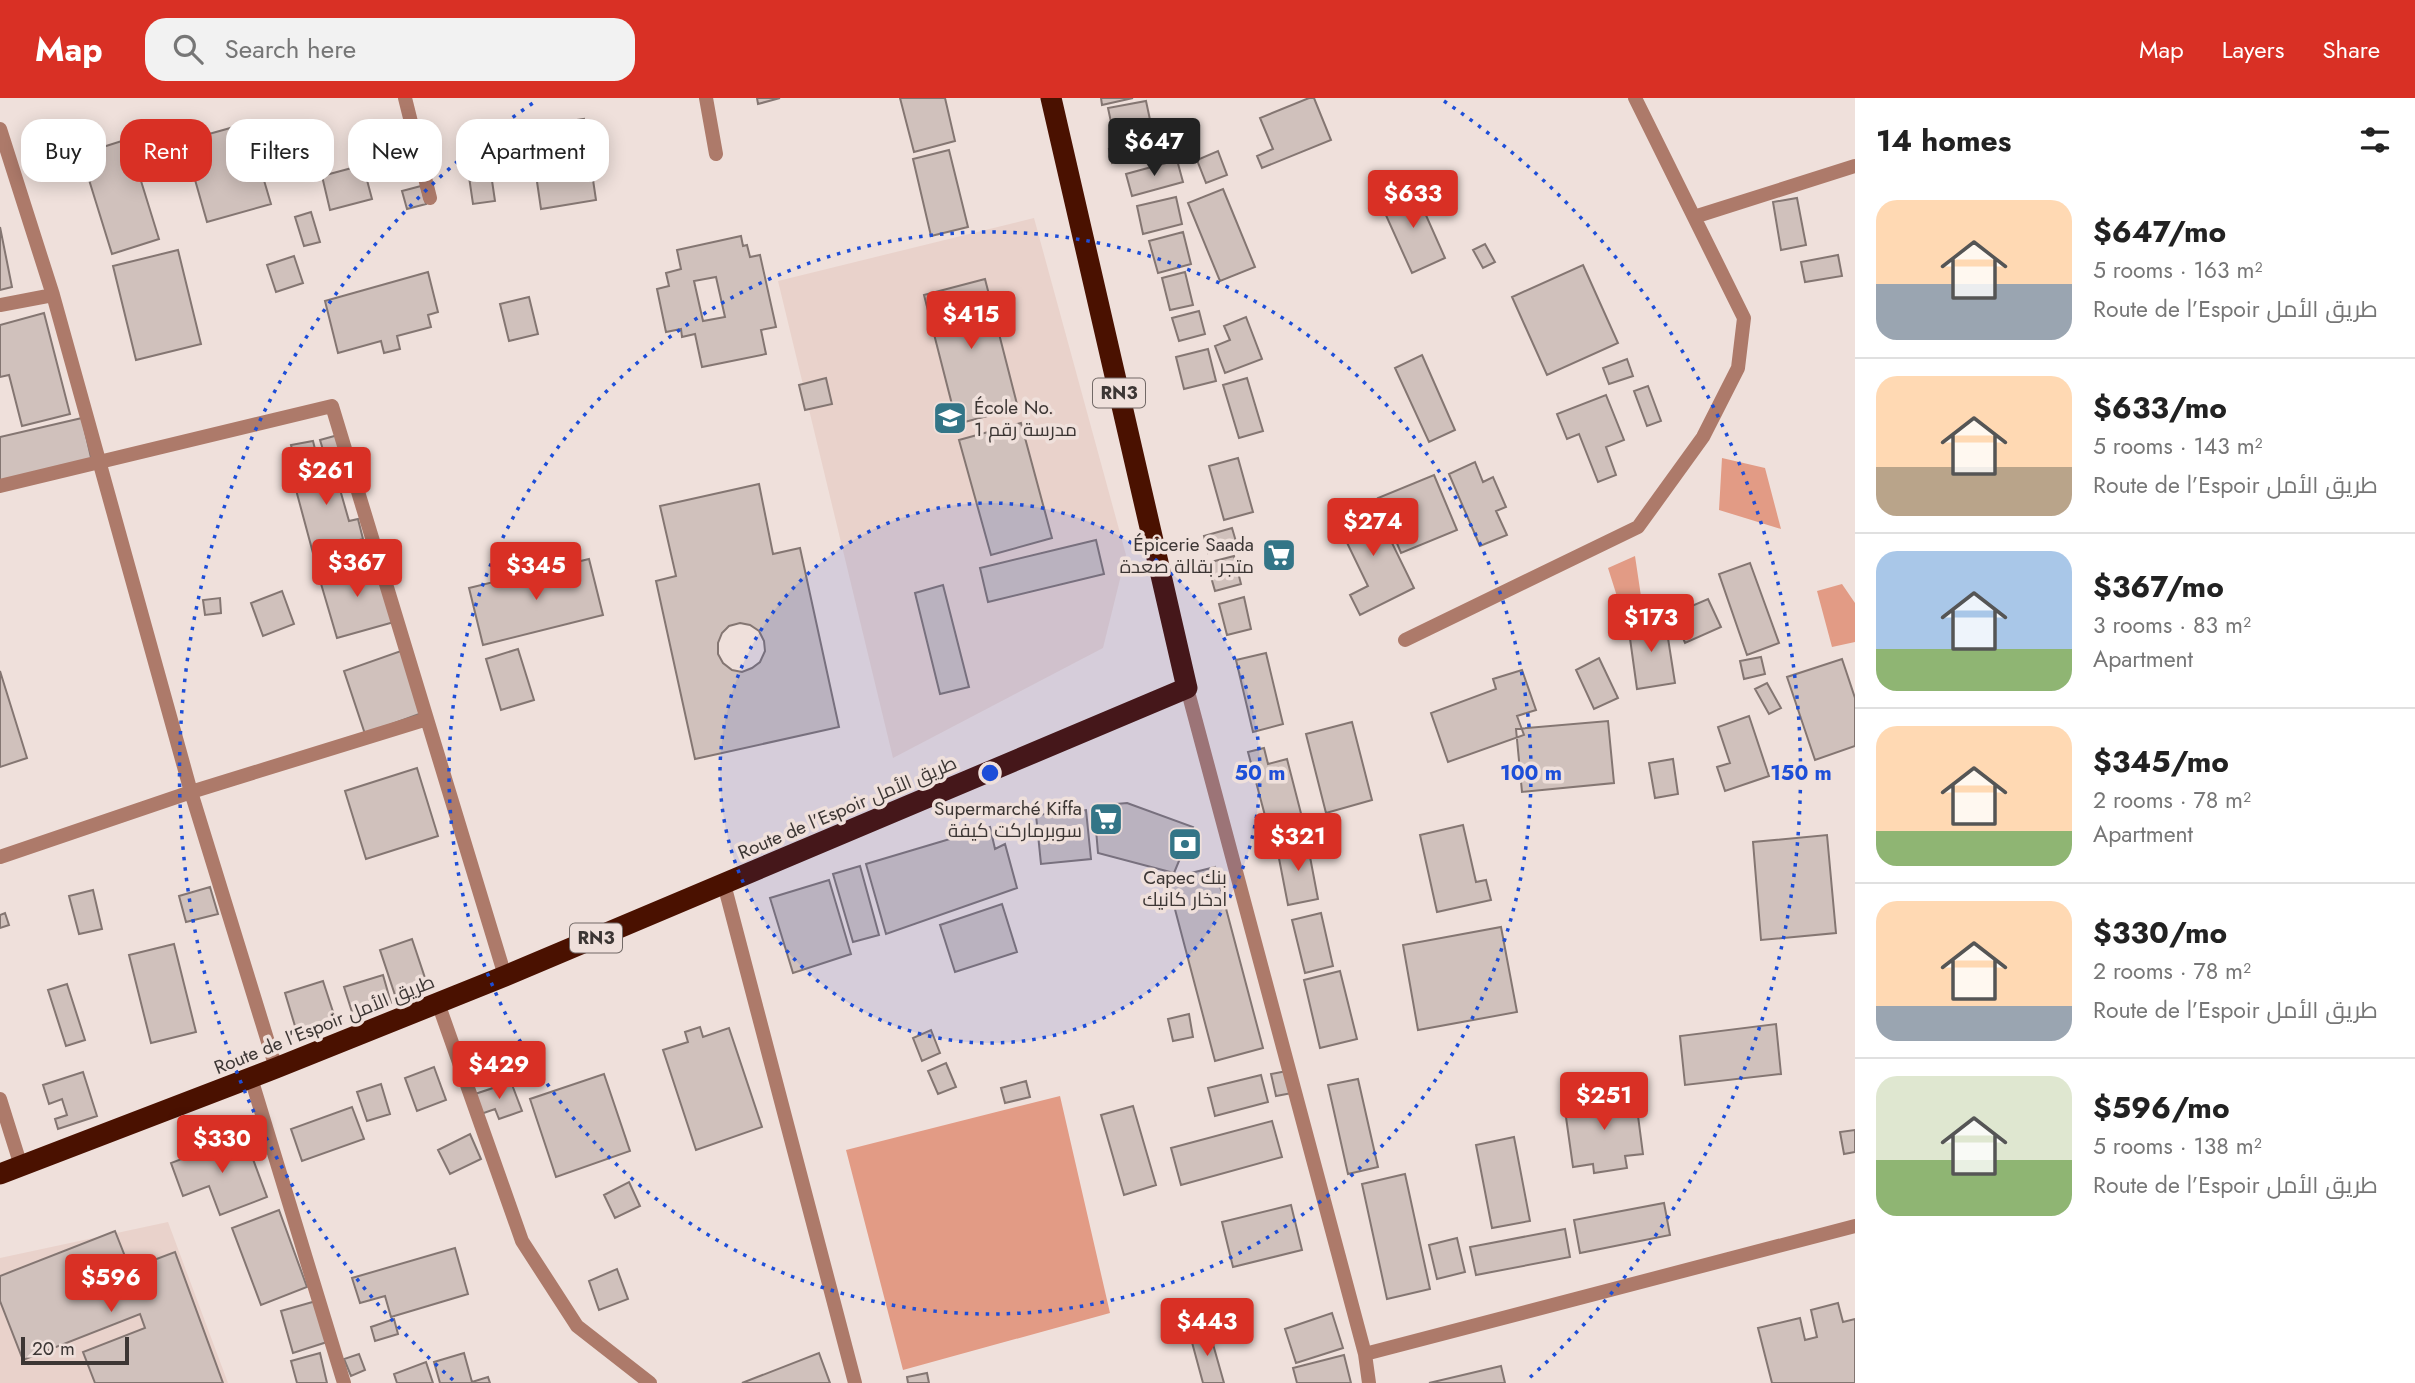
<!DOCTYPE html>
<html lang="en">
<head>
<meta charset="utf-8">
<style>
  body { margin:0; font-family:Jost,Cairo,sans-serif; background:#f2f2f2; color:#222; height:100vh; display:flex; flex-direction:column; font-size:26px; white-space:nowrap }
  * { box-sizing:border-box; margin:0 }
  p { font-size:23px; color:#767676 }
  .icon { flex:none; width:38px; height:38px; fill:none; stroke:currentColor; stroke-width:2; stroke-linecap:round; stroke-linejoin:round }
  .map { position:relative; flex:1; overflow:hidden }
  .panel { display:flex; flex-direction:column; background:#fff; width:560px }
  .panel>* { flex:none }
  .banner { position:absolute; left:21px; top:21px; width:665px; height:63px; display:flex; gap:14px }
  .scale { position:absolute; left:21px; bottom:18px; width:108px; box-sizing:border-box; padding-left:7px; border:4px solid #3c3634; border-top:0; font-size:19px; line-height:24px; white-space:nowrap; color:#3c3634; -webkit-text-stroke:5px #efe0db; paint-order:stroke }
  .price { position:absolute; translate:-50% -60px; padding:0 16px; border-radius:7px; background:#d93025; color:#fff; font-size:23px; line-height:46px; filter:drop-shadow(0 2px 4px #0008) }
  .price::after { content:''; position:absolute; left:50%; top:42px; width:21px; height:16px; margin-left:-10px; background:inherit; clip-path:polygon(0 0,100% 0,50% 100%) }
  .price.current { background:#222; color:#fff }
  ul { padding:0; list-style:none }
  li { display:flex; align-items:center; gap:21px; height:175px; padding:0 21px }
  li+li { border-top:2px solid #e0e0e0 }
  li span { display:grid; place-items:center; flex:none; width:196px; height:140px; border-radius:21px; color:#555 }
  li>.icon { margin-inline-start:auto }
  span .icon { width:84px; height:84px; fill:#fffc; stroke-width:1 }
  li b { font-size:30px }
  h2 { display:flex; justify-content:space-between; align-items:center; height:84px; padding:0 21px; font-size:30px }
  .tag { padding:0 24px; border-radius:21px; background:#fff; box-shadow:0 4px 18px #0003; font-size:24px; line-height:63px }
  .tag.current { background:#d93025; color:#fff }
  header { display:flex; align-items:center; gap:42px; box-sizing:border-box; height:98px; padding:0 35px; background:#d93025; color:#fff }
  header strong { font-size:33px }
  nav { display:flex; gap:38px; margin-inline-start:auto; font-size:24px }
  .search { width:490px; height:63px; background:#f2f2f2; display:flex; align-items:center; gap:18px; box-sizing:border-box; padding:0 24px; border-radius:21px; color:#767676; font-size:26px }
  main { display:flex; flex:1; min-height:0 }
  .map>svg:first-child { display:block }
</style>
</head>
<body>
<header>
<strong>Map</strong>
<div class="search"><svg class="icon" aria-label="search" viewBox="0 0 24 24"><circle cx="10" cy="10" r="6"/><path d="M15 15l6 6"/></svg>Search here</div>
<nav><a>Map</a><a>Layers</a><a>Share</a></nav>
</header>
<main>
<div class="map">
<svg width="1855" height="1285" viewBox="0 0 1855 1285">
  <rect width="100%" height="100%" fill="#efe0db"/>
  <path fill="#e9d2cb" d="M 1034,120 L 1126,457 L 1103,550 L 893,660 L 778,183 Z
    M 168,1124 L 228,1285 L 0,1285 L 0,1160 Z"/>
  <path fill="#e29b85" d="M 1722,360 L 1765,370 L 1781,431 L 1719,412 Z
    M 1635,458 L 1642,505 L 1621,511 L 1608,470 Z
    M 1842,486 L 1855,505 L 1855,544 L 1832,549 L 1817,493 Z
    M 1060,998 L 1110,1215 L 903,1272 L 846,1052 Z"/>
  <path fill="#d0c1bc" stroke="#847672" stroke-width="2" fill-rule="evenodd" d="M 757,0 L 780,0 L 758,6 Z
    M 900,0 L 945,0 L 955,43 L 914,54 Z
    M 1101,0 L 1133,0 L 1102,7 Z
    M 1309,0 L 1314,0 L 1331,42 L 1262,70 L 1257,58 L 1273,51 L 1260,20 Z
    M 1146,3 L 1152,31 L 1114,38 L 1108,10 Z
    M 584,21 L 596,102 L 541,111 L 529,29 Z
    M 248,25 L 258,60 L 275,55 L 281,74 L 263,79 L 271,106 L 207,124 L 184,43 Z
    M 128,41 L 159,141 L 112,156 L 81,56 Z
    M 1144,43 L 1147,57 L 1112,65 L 1109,51 Z
    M 949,52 L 968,129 L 931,138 L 913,61 Z
    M 1218,53 L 1227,77 L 1206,85 L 1197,62 Z
    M 1177,62 L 1183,84 L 1132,98 L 1126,76 Z
    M 363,67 L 372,101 L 330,112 L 322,78 Z
    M 490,69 L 495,103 L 473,106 L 468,72 Z
    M 421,88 L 426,106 L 407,111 L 402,93 Z
    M 1413,88 L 1445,160 L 1412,175 L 1380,104 Z
    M 1223,91 L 1255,169 L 1220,183 L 1188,105 Z
    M 1176,99 L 1182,126 L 1143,136 L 1137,108 Z
    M 1797,100 L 1806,147 L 1781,152 L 1773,104 Z
    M 311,114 L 320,144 L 304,148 L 295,119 Z
    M 0,129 L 12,189 L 0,192 Z
    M 1183,134 L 1191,166 L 1158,175 L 1149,143 Z
    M 741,138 L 743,148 L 747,147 L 750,159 L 760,157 L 776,229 L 761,232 L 766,256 L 702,269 L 695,236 L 682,239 L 681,231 L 666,234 L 657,191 L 669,188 L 666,175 L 681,171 L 677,152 ZM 716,179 L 725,219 L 703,223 L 694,183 Z
    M 1485,146 L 1495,164 L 1483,170 L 1473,152 Z
    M 178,152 L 201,246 L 136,262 L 113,168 Z
    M 1838,157 L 1842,178 L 1805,184 L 1801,164 Z
    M 294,158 L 303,185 L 276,194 L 267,167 Z
    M 1583,167 L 1618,245 L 1547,277 L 1512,199 Z
    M 428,174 L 438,214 L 428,217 L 431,229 L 397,238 L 400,251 L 384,255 L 381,243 L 338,255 L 325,203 Z
    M 1185,174 L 1193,207 L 1170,212 L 1162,180 Z
    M 985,181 L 1018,310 L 957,326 L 924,197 Z
    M 529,199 L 538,236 L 509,243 L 500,206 Z
    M 1199,213 L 1205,236 L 1179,243 L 1172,220 Z
    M 44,215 L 70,316 L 22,328 L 9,277 L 0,279 L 0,227 Z
    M 1246,219 L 1262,261 L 1225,275 L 1215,248 L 1230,242 L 1224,228 Z
    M 1208,251 L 1216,283 L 1184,291 L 1176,259 Z
    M 1422,257 L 1455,332 L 1429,344 L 1395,270 Z
    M 1627,261 L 1633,278 L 1609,286 L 1603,270 Z
    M 826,280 L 832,306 L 805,312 L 799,287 Z
    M 1247,280 L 1263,333 L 1239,340 L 1223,287 Z
    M 1648,288 L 1661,323 L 1647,328 L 1634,293 Z
    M 1606,297 L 1624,342 L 1606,349 L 1616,377 L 1598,384 L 1579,336 L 1567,341 L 1557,316 Z
    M 82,320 L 92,364 L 0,386 L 0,339 Z
    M 1021,325 L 1052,440 L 991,457 L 959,342 Z
    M 338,337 L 342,351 L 324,355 L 320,342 Z
    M 313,343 L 315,351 L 293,356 L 291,347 Z
    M 1238,360 L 1253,414 L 1224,422 L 1209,368 Z
    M 342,363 L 348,385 L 339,388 L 349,423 L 358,421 L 363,441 L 313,455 L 292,377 Z
    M 1475,364 L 1483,384 L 1493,379 L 1506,409 L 1496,413 L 1507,437 L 1480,448 L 1449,376 Z
    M 1434,377 L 1457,432 L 1401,455 L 1378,400 Z
    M 759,386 L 773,456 L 800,450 L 839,629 L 695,661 L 656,483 L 676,478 L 660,408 ZM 740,525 L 750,527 L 759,533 L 764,543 L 765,553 L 760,564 L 752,570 L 742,574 L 732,572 L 723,565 L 718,556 L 718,545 L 722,535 L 729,528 Z
    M 1371,402 L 1414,490 L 1360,517 L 1350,497 L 1368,488 L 1335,420 Z
    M 1232,430 L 1237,447 L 1208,455 L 1204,438 Z
    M 1096,442 L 1104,476 L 988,504 L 980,470 Z
    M 1234,458 L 1241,486 L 1215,493 L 1207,465 Z
    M 589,461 L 603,517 L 483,547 L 469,490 Z
    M 376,462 L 394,524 L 337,540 L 319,479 Z
    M 1750,465 L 1779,545 L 1747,557 L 1719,476 Z
    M 943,487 L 969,589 L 940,596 L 915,495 Z
    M 282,493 L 294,526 L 263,538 L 251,505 Z
    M 1244,499 L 1251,531 L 1227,537 L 1219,506 Z
    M 220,500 L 221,515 L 205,517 L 203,502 Z
    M 1708,501 L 1721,529 L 1685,545 L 1673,516 Z
    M 1665,521 L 1675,585 L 1637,591 L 1628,526 Z
    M 518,551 L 534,602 L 501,612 L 486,561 Z
    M 401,553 L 422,615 L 365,636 L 344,573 Z
    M 1266,555 L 1283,626 L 1253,634 L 1236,562 Z
    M 1761,559 L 1765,576 L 1744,581 L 1740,563 Z
    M 1599,560 L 1618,600 L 1594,611 L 1576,572 Z
    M 1842,561 L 1855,600 L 1855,648 L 1815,662 L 1787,579 Z
    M 1522,572 L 1536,612 L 1517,618 L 1524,637 L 1448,664 L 1431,615 L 1496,591 L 1493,581 Z
    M 0,573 L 27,660 L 0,669 Z
    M 1767,585 L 1781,610 L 1769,616 L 1755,591 Z
    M 1749,618 L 1769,678 L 1725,693 L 1717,669 L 1730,665 L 1718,629 Z
    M 1608,623 L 1614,685 L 1522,694 L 1516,631 Z
    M 1352,624 L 1372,702 L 1326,715 L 1306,636 Z
    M 1264,650 L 1268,666 L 1287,661 L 1305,731 L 1271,740 L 1248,654 Z
    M 1673,661 L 1678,696 L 1655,700 L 1649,665 Z
    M 417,670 L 438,738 L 366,761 L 345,693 Z
    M 1127,705 L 1193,729 L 1174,775 L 1098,755 L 1094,708 Z
    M 1086,712 L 1091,761 L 1041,766 L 1036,717 Z
    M 1463,727 L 1476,784 L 1486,782 L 1491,802 L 1437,814 L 1420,737 Z
    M 990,729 L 995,751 L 1005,746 L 1017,790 L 886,836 L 866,766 Z
    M 1827,737 L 1836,835 L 1761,842 L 1753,744 Z
    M 1307,743 L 1318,801 L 1288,807 L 1277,750 Z
    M 860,768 L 879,837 L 853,844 L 833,776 Z
    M 1215,769 L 1263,950 L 1215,963 L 1167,781 Z
    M 829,782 L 851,856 L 793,875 L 770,800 Z
    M 210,789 L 218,816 L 186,824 L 179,798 Z
    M 93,792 L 102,831 L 79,836 L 69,798 Z
    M 1002,806 L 1017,854 L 955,874 L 940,827 Z
    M 5,815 L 9,827 L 0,830 L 0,817 Z
    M 1321,815 L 1333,868 L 1305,875 L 1292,822 Z
    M 1501,829 L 1517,914 L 1418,932 L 1403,847 Z
    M 412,841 L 429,892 L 397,903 L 380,852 Z
    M 174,846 L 196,934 L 151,945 L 129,857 Z
    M 1340,873 L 1357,941 L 1320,950 L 1304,882 Z
    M 383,877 L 391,905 L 353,917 L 344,889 Z
    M 323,883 L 337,926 L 298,938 L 285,895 Z
    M 67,886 L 85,942 L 66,948 L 48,892 Z
    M 1189,916 L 1193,939 L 1173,943 L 1168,921 Z
    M 1776,926 L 1781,976 L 1685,987 L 1680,938 Z
    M 700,929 L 703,939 L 729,930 L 762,1029 L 696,1052 L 663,952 L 688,944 L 685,934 Z
    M 931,932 L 940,955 L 922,963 L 913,940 Z
    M 946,965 L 956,989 L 938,996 L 928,973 Z
    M 434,969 L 446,1002 L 417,1013 L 405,980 Z
    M 1287,973 L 1292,995 L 1276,998 L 1271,976 Z
    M 83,974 L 97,1018 L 58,1031 L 55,1021 L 67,1017 L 62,1001 L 49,1006 L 43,987 Z
    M 604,976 L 630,1053 L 556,1079 L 530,1001 Z
    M 1261,977 L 1268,1004 L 1215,1018 L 1208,990 Z
    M 1358,981 L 1378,1069 L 1348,1076 L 1328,987 Z
    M 1026,983 L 1030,999 L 1005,1005 L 1001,990 Z
    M 511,984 L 522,1013 L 499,1021 L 495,1011 L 481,1016 L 475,996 Z
    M 381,986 L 390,1016 L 367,1023 L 357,994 Z
    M 1635,995 L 1643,1056 L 1625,1058 L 1627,1070 L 1594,1075 L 1593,1066 L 1573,1069 L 1564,1005 Z
    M 1133,1008 L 1156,1087 L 1124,1097 L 1101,1017 Z
    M 352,1009 L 364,1041 L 302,1063 L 291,1031 Z
    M 1272,1023 L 1282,1059 L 1181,1087 L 1171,1050 Z
    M 1855,1032 L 1855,1054 L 1844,1056 L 1840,1034 Z
    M 470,1036 L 481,1061 L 450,1076 L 438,1052 Z
    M 244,1037 L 267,1099 L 220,1117 L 209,1088 L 183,1098 L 171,1065 Z
    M 1514,1039 L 1530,1123 L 1492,1130 L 1476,1047 Z
    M 1405,1076 L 1430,1191 L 1387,1201 L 1362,1086 Z
    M 629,1084 L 640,1108 L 615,1120 L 604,1097 Z
    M 1664,1105 L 1670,1137 L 1580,1155 L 1574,1122 Z
    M 1291,1107 L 1302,1152 L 1233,1169 L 1222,1124 Z
    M 279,1112 L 307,1189 L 261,1207 L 232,1130 Z
    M 1565,1131 L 1570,1159 L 1476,1177 L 1470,1149 Z
    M 115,1133 L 130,1171 L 175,1154 L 223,1285 L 95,1285 L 83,1254 L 145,1230 L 140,1216 L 23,1262 L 0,1203 L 0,1178 Z
    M 1457,1140 L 1465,1174 L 1437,1181 L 1429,1147 Z
    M 455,1150 L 468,1196 L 391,1219 L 385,1198 L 360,1205 L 352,1180 Z
    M 617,1171 L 628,1201 L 599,1212 L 589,1183 Z
    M 316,1203 L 327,1244 L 293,1255 L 281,1213 Z
    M 1838,1205 L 1843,1224 L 1855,1221 L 1855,1285 L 1772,1285 L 1758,1230 L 1800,1220 L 1805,1242 L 1817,1239 L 1811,1212 Z
    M 1332,1215 L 1343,1250 L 1296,1265 L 1285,1231 Z
    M 394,1221 L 398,1236 L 375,1243 L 371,1229 Z
    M 1209,1232 L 1224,1285 L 1203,1285 L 1190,1237 Z
    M 320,1255 L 327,1285 L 297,1285 L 291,1263 Z
    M 464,1255 L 472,1284 L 488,1279 L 490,1285 L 440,1285 L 434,1264 Z
    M 819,1255 L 830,1285 L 742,1285 Z
    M 359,1256 L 365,1272 L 351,1278 L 344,1261 Z
    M 1344,1257 L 1351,1285 L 1297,1285 L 1293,1270 Z
    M 426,1264 L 433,1285 L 397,1285 L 394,1276 Z
    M 1501,1268 L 1505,1285 L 1429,1285 Z
    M 927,1275 L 929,1285 L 908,1285 L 907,1279 Z"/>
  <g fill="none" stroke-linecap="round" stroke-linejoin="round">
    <path stroke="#ad7a6a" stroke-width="14" d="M 438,905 L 522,1143 L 577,1228 L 650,1285"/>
    <path stroke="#ad7a6a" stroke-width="14" d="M 405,0 L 430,100
      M 706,0 L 716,56
      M 0,31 L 53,197 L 191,694 L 276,970
      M 1694,119 L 1855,68
      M 0,207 L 53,197
      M 0,388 L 332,308 L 505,878
      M 1405,542 L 1638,429 L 1703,339 L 1738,270 L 1744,220 L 1635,0
      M 1187,590 L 1365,1256 L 1369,1285
      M 0,759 L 191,694 L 427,621
      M 724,786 L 855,1285
      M 251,980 L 344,1285
      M 0,1001 L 21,1068
      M 1365,1256 L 1855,1128"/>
    <path stroke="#4a1100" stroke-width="21" d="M 0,1076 L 276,970 L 505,878 L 1187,590 L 1051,0"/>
  </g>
  <circle cx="990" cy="675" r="270" fill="#1d4ed8" fill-opacity=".12"/>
  <g fill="none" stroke="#1d4ed8" stroke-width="3.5" stroke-dasharray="3.5 7">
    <circle cx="990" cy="675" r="270"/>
    <circle cx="990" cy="675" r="541"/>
    <path d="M453 1282A811 811 0 0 1 536 3M1444 3A811 811 0 0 1 1527 1282"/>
  </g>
  <defs>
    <g id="school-square" transform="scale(1.75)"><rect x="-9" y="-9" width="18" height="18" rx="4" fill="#337587" stroke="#efe0db"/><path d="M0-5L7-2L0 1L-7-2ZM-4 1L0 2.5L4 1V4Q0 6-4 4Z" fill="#fff"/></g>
    <g id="supermarket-square" transform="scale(1.75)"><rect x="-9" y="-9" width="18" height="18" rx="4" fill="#337587" stroke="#efe0db"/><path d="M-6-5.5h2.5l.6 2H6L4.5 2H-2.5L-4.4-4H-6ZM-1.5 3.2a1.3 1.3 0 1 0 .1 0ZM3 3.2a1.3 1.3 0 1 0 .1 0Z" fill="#fff"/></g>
    <g id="bank-square" transform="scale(1.75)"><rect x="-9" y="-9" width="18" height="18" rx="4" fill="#337587" stroke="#efe0db"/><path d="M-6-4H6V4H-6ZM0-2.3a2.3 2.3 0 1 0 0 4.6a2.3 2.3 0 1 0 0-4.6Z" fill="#fff"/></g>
  </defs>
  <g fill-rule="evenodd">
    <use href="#school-square" x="950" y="320"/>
    <use href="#supermarket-square" x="1279" y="457"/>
    <use href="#supermarket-square" x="1106" y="721"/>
    <use href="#bank-square" x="1185" y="746"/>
  </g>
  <g text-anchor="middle" stroke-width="7" stroke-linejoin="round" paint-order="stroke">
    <g fill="#efe0db" stroke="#726966" stroke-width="2">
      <rect x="1093" y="280.5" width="52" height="29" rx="5"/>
      <rect x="570" y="825.5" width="52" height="29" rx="5"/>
    </g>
    <g font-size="18" font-weight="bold" fill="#3c3634">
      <text x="1119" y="301">RN3</text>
      <text x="596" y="846">RN3</text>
    </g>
    <g font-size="19" fill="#3c3634" stroke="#efe0db" text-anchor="end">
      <text x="974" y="316" text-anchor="start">École No.<tspan x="974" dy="22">1 مدرسة رقم</tspan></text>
      <text x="1254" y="453">Épicerie Saada<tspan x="1254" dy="22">متجر بقالة صعدة</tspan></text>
      <text x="1082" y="717">Supermarché Kiffa<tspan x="1082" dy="22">سوبرماركت كيفة</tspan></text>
      <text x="1185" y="786" text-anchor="middle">Capec بنك<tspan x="1185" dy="22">ادخار كانيك</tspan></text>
    </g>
    <g font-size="19" fill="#3c3634" stroke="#efe0db">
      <text transform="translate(847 709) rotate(-23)" y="7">Route de l’Espoir طريق الأمل</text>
      <text transform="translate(324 926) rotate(-22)" y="7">Route de l’Espoir طريق الأمل</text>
    </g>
  </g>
  <circle cx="990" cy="675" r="10" fill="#1d4ed8" stroke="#efe0db" stroke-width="3.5"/>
  <g font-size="21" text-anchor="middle" font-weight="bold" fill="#1d4ed8" stroke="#efe0db" stroke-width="7" stroke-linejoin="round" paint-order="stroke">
    <text x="1260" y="682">50 m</text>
    <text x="1531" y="682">100 m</text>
    <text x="1801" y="682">150 m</text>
  </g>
</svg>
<div class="scale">20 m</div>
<b class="price current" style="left:1154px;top:80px">$647</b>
<b class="price" style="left:1413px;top:132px">$633</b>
<b class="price" style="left:971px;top:253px">$415</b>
<b class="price" style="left:326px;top:409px">$261</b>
<b class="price" style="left:1373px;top:460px">$274</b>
<b class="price" style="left:357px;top:501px">$367</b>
<b class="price" style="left:536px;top:504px">$345</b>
<b class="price" style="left:1651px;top:556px">$173</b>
<b class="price" style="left:1298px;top:775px">$321</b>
<b class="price" style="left:499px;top:1003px">$429</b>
<b class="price" style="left:1604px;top:1034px">$251</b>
<b class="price" style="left:222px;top:1077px">$330</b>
<b class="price" style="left:111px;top:1216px">$596</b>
<b class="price" style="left:1207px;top:1260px">$443</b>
<div class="banner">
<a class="tag">Buy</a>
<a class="tag current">Rent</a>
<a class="tag">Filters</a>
<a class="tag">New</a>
<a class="tag">Apartment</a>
</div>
</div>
<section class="panel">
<h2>14 homes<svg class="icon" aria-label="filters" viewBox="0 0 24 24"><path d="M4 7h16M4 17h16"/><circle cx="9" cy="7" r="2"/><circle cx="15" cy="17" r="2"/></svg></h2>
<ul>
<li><span style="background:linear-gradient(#ffd9b3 60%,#9aa5b1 0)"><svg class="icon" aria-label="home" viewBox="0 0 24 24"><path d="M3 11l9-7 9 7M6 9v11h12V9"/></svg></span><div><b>$647/mo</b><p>5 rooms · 163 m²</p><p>Route de l’Espoir طريق الأمل</p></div></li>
<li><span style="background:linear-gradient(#ffd9b3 65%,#b9a48a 0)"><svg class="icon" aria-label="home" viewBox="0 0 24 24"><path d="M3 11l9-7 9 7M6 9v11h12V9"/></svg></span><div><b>$633/mo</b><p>5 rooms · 143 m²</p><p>Route de l’Espoir طريق الأمل</p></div></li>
<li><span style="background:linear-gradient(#a9c7e8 70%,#8fb573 0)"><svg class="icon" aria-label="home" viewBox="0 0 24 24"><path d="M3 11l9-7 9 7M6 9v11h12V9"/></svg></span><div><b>$367/mo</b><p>3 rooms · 83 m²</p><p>Apartment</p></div></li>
<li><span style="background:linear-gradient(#ffd9b3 75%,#8fb573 0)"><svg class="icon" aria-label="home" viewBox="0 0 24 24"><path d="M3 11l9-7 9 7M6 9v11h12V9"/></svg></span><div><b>$345/mo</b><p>2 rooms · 78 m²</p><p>Apartment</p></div></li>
<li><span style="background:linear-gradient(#ffd9b3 75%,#9aa5b1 0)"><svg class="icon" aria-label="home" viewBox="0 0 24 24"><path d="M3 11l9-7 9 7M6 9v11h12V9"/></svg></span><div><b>$330/mo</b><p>2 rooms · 78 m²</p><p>Route de l’Espoir طريق الأمل</p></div></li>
<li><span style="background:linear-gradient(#dfe7d0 60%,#8fb573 0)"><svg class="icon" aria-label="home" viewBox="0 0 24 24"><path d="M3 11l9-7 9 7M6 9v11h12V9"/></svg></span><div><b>$596/mo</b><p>5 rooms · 138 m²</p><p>Route de l’Espoir طريق الأمل</p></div></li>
</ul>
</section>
</main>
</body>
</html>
